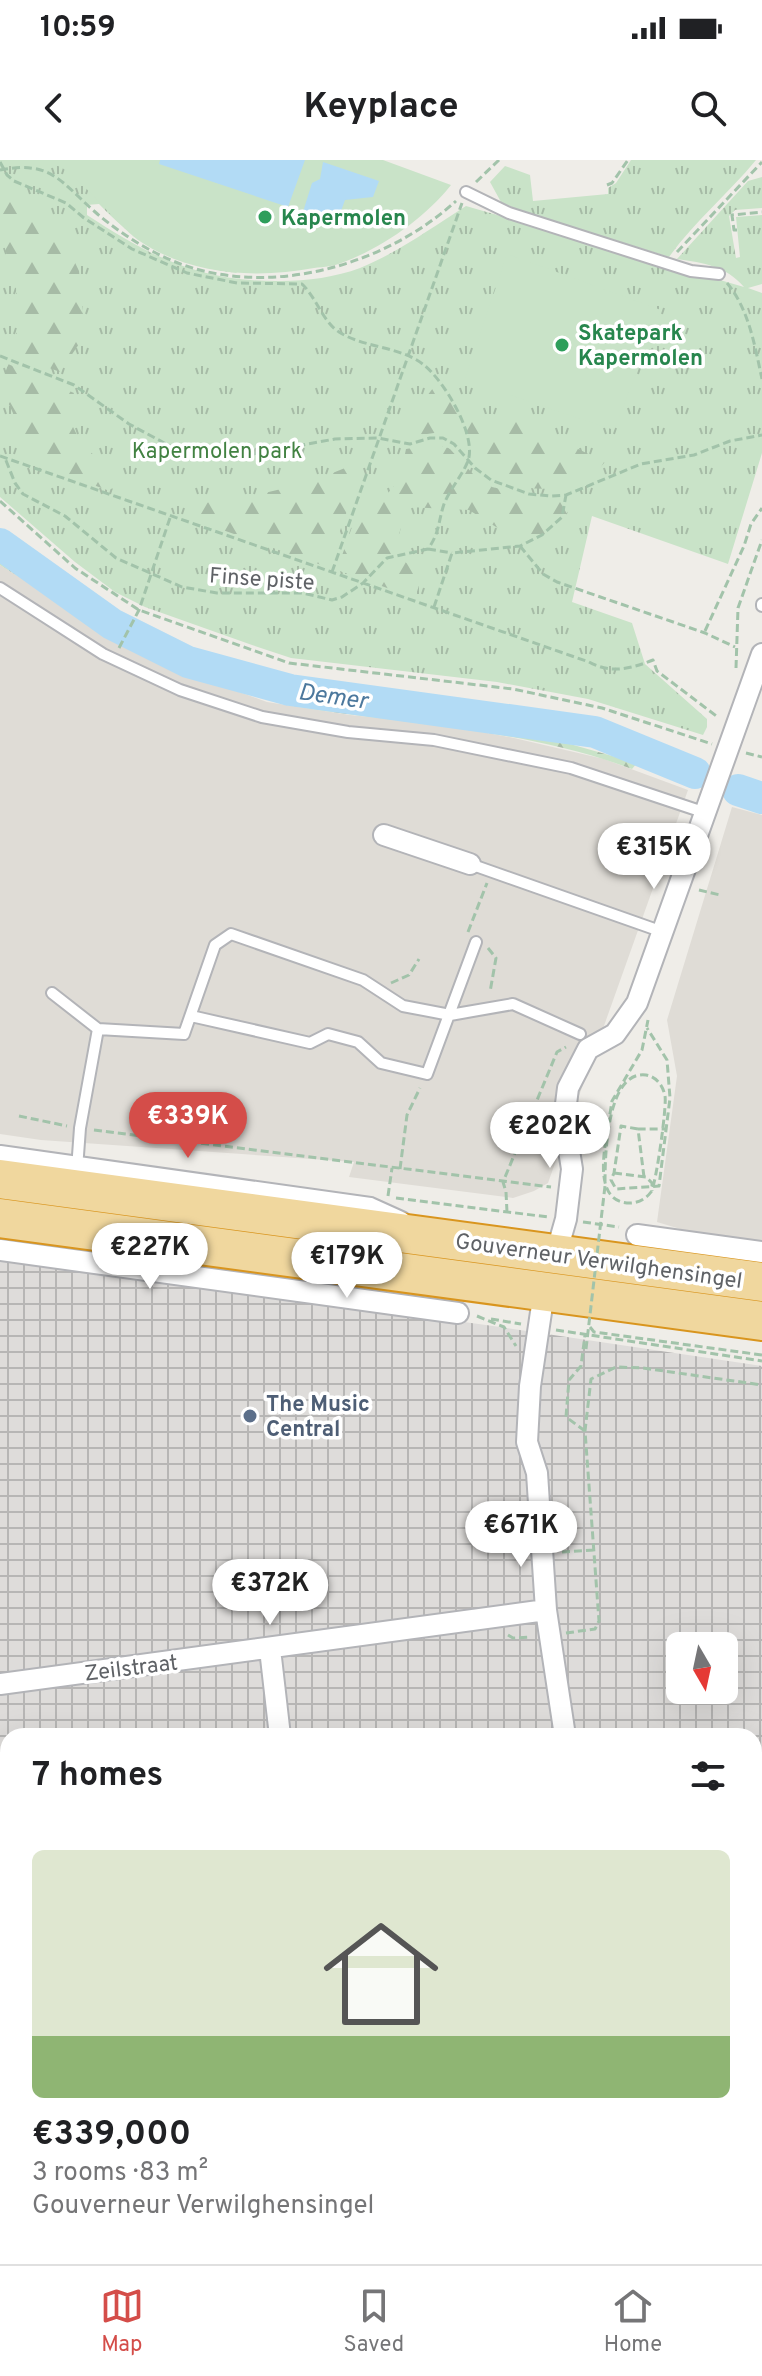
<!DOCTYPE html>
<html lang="en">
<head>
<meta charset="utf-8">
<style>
  body { margin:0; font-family:Overpass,sans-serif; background:#f2f2f2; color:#202124; height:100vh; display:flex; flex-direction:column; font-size:30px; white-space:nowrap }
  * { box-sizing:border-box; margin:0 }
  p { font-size:26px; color:#757577 }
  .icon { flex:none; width:44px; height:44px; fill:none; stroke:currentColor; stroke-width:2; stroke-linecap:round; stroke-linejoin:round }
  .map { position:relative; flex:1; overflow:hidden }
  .details { position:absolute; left:0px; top:1568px; width:762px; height:536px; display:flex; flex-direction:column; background:#fff; border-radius:24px 24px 0 0; box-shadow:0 8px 32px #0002 }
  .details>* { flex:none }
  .needle { width:52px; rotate:171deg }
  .controls { position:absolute; left:666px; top:1472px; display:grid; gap:16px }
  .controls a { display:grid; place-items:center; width:72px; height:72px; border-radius:12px; background:#fff; box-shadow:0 8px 32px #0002; font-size:40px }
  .price { position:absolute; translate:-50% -68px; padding:0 18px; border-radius:28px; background:#fff; color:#222; font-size:26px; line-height:52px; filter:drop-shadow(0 2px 4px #0008) }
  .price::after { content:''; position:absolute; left:50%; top:48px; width:24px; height:18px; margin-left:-12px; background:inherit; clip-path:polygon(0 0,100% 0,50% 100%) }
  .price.selected { background:#d44d49; color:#fff }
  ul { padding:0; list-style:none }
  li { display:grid; align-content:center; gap:16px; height:424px; padding:0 32px }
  li span { display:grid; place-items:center; height:248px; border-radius:12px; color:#555 }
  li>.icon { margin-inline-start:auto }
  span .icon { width:144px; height:144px; fill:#fffc; stroke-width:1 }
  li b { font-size:34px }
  h2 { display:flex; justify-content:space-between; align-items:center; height:96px; padding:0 32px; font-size:34px }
  .status { display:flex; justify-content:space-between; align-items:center; height:56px; padding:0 40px; background:#fff; direction:ltr }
  .status svg { height:22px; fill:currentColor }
  header { display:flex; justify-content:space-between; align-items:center; height:104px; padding:0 32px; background:#fff; font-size:36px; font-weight:700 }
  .tabs { display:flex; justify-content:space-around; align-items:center; height:112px; border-top:2px solid #e0e0e0; background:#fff; font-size:22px; color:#757577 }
  .tabs a { display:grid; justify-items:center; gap:4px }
  .tabs .selected { color:#d44d49 }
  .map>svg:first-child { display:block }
</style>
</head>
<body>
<div class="status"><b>10:59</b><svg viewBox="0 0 49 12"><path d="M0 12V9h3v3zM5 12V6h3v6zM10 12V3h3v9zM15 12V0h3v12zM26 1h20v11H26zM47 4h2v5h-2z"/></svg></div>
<header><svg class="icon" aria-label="back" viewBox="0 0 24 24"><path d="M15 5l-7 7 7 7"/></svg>Keyplace<svg class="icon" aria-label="search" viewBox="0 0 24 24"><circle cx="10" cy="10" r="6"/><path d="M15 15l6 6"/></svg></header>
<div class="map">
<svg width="762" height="2104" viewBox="0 0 762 2104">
  <defs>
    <pattern id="industrial-grid" width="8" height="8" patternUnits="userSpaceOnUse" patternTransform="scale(2)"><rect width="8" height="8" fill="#dedcda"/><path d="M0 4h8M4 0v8" fill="none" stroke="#b7b6b5"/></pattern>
    <pattern id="grass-tufts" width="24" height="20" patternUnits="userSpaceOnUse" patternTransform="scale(2)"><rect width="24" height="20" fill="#c9e3c8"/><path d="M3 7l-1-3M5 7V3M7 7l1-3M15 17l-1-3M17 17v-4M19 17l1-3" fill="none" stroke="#a6bba6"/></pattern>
    <pattern id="forest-firs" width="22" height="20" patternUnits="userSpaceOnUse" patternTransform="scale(2)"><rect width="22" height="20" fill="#c9e3c8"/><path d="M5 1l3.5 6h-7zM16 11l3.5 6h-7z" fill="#a6bba6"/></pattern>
  </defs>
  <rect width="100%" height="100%" fill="#efede8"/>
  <path fill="url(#industrial-grid)" fill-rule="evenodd" d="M 0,1098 L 493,1166 L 762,1206 L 762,1810 L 754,1810 L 754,1576 L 8,1576 L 8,1863 L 0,1864 ZM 680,1486 L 724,1486 L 724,1530 L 680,1530 Z"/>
  <path fill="#dfdcd6" d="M 0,405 L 153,501 L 267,542 L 350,555 L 440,564 L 514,578 L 604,599 L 688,630 L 548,1023 L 534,1031 L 513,1038 L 349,1017 L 354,1002 L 41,980 L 0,974 Z
    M 732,647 L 762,655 L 762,1081 L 687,1071 L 657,1062 L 677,916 L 667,860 Z"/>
  <path fill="url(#grass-tufts)" d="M 0,0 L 149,0 L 237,113 C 177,105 142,89 99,44 L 87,45 L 87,55 C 153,98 201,122 281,121 C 307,121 336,117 360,108 C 399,92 431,68 466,46 L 744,127 C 726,106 704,103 677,99 L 748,21 L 762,17 L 762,48 L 735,50 L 729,56 L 736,98 L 740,97 L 736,57 L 762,55 L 762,124 L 748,128 L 762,133 L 762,293 L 728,404 L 592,356 L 572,442 L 632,463 L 645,504 L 707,559 L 707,567 L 703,575 L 588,539 L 497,522 L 291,498 L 252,485 L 145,447 L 115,432 L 75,402 L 0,337 Z
    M 631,0 L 756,0 C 728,34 694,62 669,97 L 519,50 L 501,42 L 490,22 L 505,6 L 530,15 L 533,41 L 608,34 L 608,28 L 616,23 Z
    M 0,393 L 115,477 L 0,405 Z"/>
  <path fill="url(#forest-firs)" d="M 5,30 L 60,71 L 79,111 L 83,151 L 79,184 L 60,212 L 13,194 L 17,168 L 16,125 L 0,72 L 0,32 Z
    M 8,204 L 74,233 L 66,253 L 78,277 L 114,319 L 114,328 L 107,330 L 44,307 L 36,302 L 5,236 L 2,224 Z
    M 437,223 L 460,244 L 479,253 L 520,261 L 605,302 C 577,337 519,336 484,309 C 468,296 460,281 441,272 L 406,277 L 403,267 Z
    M 437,284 L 450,289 L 473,314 L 492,327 L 548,341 L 584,334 L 533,390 L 469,350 L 408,347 L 394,389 L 421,419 L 415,438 L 337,410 L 359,347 C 392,341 400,320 406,289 Z
    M 345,308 L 360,315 L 327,407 L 183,356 L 193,344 C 245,339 296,328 345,308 Z
    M 293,546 L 343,548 L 517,569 L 637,603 L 632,609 C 523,568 406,565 293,546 Z"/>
  <path fill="#c9e3c8" d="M 33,0 L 383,0 L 451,25 C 425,58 383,87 344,102 C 335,106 324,107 314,108 C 255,119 189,115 138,80 C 116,64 77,13 58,6 C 50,4 41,5 33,4 Z
    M 507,94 L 661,150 L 614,270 L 465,220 Z"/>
  <path fill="#b2dbf5" d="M 160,0 L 305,0 L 288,47 L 159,4 Z
    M 323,2 L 379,21 L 373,37 L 345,40 L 341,51 L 308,63 L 304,62 L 302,55 L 312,23 L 320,19 Z
    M 762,1831 L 762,2079 L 754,2080 L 754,1832 Z
    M 0,1897 L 8,1897 L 8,2096 L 446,2096 L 298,2104 L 0,2104 Z"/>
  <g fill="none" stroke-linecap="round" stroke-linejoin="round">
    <path stroke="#b2dbf5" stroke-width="32" d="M 0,384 L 112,464 L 188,502 L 290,530 L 595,572 L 695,613
      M 738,630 L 762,638"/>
    <g stroke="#b3b4b8" stroke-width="14">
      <path id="lane" d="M 466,32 L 509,53 L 691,111 L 719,114
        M 0,428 L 103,494 L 180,530 L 262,557 L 348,572 L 434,580 L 571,608 L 706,653
        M 762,444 L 762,446
        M 470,704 L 663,772
        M 52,833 L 98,869
        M 191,856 L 310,883 L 328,874 L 358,882 L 381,903 L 427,914 L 476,782
        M 77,1009 L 80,968 L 98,869 L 184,874 L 215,785 L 231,774 L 363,820 L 403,846 L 450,855 L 513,844 L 580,874
        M 754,1817 L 762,1816
        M 754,2089 L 762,2088
        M 487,2104 L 627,2096"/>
    </g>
    <g stroke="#b3b4b8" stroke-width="24">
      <path id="street" d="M 384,675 L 470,704
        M 0,996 L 370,1048 L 401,1062
        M 637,1075 L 762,1092
        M 0,1090 L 458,1153
        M 556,1094 L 566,1059 L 572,1009 L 564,960 L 568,928 L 588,889 L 615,874 L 637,843 L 762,494
        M 544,1132 L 530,1226 L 527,1282 L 537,1313 L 546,1450 L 565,1576
        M 270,1489 L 280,1576
        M 0,1524 L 546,1450
        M 754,1630 L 762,1630
        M 0,1697 L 8,1769
        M 0,1867 L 8,1866"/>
    </g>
    <g stroke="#d9951e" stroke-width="42">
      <path id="highway" d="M 0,1019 L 762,1122
        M 0,1058 L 762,1161"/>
    </g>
    <path stroke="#a2c3aa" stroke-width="3" stroke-dasharray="8 4" stroke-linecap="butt" d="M 0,2 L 7,15 L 14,21 L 66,43 L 84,58 L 132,89 L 187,113 L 237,123 L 302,124 C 316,137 323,162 339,172 C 364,188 400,186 424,205 C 444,221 477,275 468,301 C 462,316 450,329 444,344 C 438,362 440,372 428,389 L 387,398 L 363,423 L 342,437 L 332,440 L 303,433 L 217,433 L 182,427 L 116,398 L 65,356 L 23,334 L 15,323 L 5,298
      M 0,10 C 51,0 61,22 94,51 C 111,66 134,82 154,92 C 250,144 379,111 456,41
      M 476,22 L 499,0
      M 607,25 L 612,23 L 628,0
      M 737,70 L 734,70 L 732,55 L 762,52
      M 677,92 L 762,2
      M 727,123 C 749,149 755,187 762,219
      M 0,196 L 74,225 L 129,264 L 181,292 L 200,297 L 231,298 L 335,279 L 378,278 L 410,284 L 430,278 L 443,278 L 454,284 L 475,308 L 491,320 L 529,334 L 552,336 L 566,335 L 641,304 L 694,295 L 730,281 L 762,275
      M 0,296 L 589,502 C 611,514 630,509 653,500 L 657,511 L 719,558
      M 0,341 L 75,408 L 139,450 L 289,503 L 513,529 L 602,548 L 712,584
      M 520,386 L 543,414 L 557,422 L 705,473 L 735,487
      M 428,389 L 452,393
      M 332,412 L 462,43
      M 434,447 L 452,393 L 520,386 L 542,375 L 562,357 L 566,335
      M 705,471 L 744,386 L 751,364 L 762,348
      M 119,488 L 139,450 L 171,355
      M 736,508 L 738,448 L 762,380
      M 746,593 L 762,597
      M 699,730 L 720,735
      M 468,772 L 487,723
      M 488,788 L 496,798 L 490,832
      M 391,823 L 409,815 L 419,799
      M 19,956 L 67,966
      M 608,966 L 612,941 L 642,890 L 648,860
      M 638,969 L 621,966 L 614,1013 L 611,1020 L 616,1029 L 659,1026 L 670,938 L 667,900 L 647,868
      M 94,970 L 551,1027
      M 400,1009 L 407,955 L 420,928
      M 614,1013 L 646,1017 L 652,1023 L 652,1031
      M 644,1017 L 638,969 L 666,969
      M 388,1036 L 392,1008
      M 396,1038 L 548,1057
      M 507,1052 L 506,1032 L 503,1022 L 557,892 L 566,887
      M 583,1062 L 619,1067
      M 477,1156 L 504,1167 L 516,1186
      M 491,1159 L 521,1164
      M 590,1167 L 594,1172 L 762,1195
      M 556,1170 L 762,1201
      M 585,1271 L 566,1257 L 569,1220 L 581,1206 L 585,1175
      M 562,1392 L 594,1390
      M 566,1473 L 595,1469 L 599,1461 L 585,1271 L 591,1219 L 616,1207 L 643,1208 L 762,1225
      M 508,1475 L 513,1478 L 531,1477"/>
    <use href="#lane" stroke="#fff" stroke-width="10"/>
    <use href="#street" stroke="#fff" stroke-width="20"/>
    <use href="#highway" stroke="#f0d79e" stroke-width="38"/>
    <path stroke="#a2c3aa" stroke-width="3" stroke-dasharray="8 4" stroke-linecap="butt" d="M 586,1189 L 605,1026 L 605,1024 C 605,998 606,910 646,915 C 657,917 663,926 665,936 C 667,946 656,1025 651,1032 C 646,1039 638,1043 630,1043 C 592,1043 605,988 608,966"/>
  </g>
  <g fill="#2e9e5b" stroke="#fff" stroke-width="3">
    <circle cx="265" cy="57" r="8"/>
    <circle cx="562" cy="185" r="8"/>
  </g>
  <circle fill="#5c6f8a" stroke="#fff" stroke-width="3" cx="250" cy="1256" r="8"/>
  <g text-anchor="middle" stroke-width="7" stroke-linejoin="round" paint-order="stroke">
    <g font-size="22" font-weight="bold" fill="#27864d" stroke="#fff" text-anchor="start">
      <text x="281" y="65">Kapermolen</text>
      <text x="578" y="180">Skatepark<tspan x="578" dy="25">Kapermolen</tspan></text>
    </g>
    <g font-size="22" fill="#428242" stroke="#fff">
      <text x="217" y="298">Kapermolen park</text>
    </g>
    <g font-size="22" fill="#5f6266" stroke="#fff">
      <text transform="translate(262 418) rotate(4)" y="8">Finse piste</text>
      <text transform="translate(599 1100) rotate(8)" y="8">Gouverneur Verwilghensingel</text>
      <text transform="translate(131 1507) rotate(-7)" y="8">Zeilstraat</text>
    </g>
    <g font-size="22" font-weight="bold" fill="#4e5e75" stroke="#fff" text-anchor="start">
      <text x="266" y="1251">The Music<tspan x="266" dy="25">Central</tspan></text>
    </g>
    <g font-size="24" font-style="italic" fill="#4c789d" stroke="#fff">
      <text transform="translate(333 536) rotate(8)" y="8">Demer</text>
    </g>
  </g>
</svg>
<div class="controls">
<a><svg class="needle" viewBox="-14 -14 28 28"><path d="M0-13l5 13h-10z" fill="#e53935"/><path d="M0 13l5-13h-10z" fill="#757577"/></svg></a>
</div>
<b class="price" style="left:654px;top:731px">€315K</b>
<b class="price selected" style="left:188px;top:1000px">€339K</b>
<b class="price" style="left:550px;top:1010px">€202K</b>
<b class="price" style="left:150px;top:1131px">€227K</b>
<b class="price" style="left:347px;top:1140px">€179K</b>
<b class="price" style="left:521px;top:1409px">€671K</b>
<b class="price" style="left:270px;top:1467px">€372K</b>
<section class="details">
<h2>7 homes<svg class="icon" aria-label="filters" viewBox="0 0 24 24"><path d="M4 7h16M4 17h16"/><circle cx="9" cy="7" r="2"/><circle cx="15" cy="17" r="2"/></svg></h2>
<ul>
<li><span style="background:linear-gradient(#dfe7d0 75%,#8fb573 0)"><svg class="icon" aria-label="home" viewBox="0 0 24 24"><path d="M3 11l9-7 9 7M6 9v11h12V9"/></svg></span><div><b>€339,000</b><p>3 rooms · 83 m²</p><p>Gouverneur Verwilghensingel</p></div></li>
</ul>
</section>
</div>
<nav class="tabs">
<a class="selected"><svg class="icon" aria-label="map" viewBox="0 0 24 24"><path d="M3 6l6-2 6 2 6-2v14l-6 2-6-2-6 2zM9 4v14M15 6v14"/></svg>Map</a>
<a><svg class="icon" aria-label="saved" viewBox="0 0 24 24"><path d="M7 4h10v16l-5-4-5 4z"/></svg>Saved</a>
<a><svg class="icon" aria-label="home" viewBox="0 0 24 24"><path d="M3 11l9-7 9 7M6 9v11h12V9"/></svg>Home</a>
</nav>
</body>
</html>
